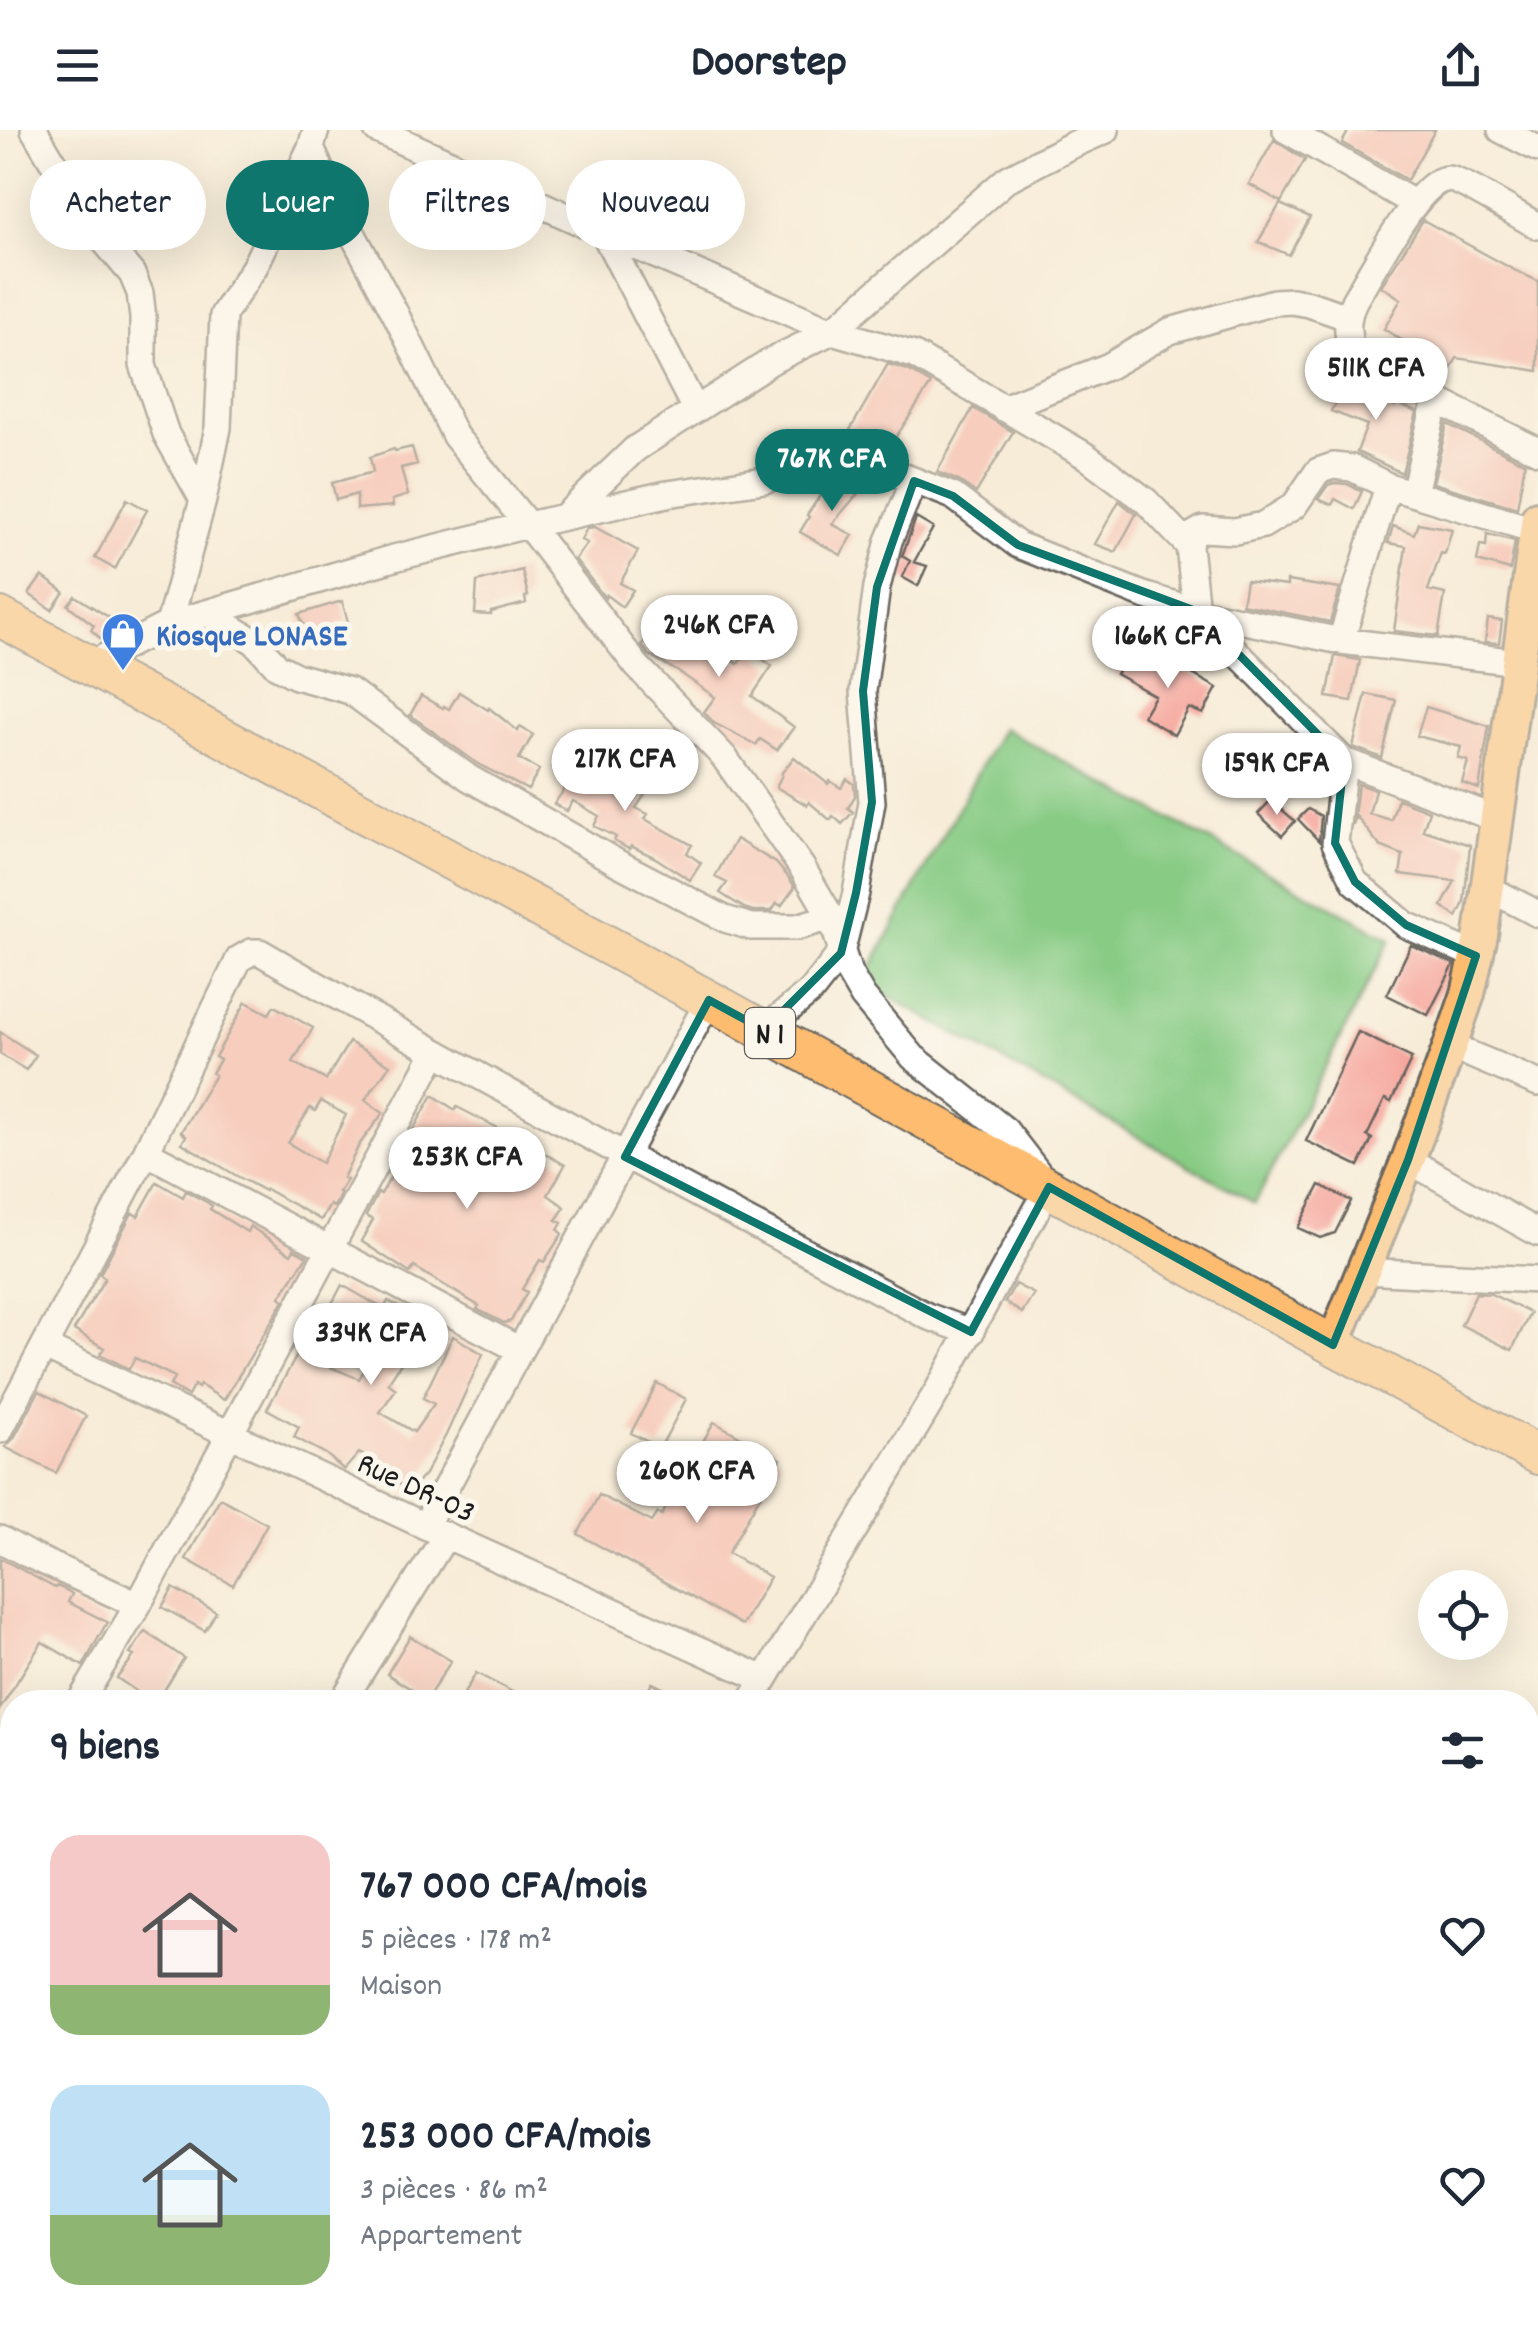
<!DOCTYPE html>
<html lang="fr">
<head>
<meta charset="utf-8">
<style>
  body { margin:0; font-family:Dekko,sans-serif; background:#f2f2f3; color:#1f2937; height:100vh; display:flex; flex-direction:column; font-size:38px; white-space:nowrap }
  * { box-sizing:border-box; margin:0 }
  p { font-size:32px; color:#747a83 }
  .icon { flex:none; width:55px; height:55px; fill:none; stroke:currentColor; stroke-width:2; stroke-linecap:round; stroke-linejoin:round }
  .map { position:relative; flex:1; overflow:hidden }
  .panel { position:absolute; left:0px; top:1560px; width:1540px; height:642px; display:flex; flex-direction:column; background:#fff; border-radius:40px 40px 0 0; box-shadow:0 10px 40px #0002 }
  .panel>* { flex:none }
  .hud { position:absolute; left:30px; top:30px; width:1000px; height:90px; display:flex; gap:20px }
  .tools { position:absolute; left:1418px; top:1440px; display:grid; gap:20px }
  .tools a { display:grid; place-items:center; width:90px; height:90px; border-radius:50%; background:#fff; box-shadow:0 10px 40px #0002; font-size:50px }
  .price { position:absolute; translate:-50% -85px; padding:0 22px; border-radius:35px; background:#fff; color:#222; font-size:32px; line-height:65px; filter:drop-shadow(0 2px 5px #0008) }
  .price::after { content:''; position:absolute; left:50%; top:60px; width:30px; height:22px; margin-left:-15px; background:inherit; clip-path:polygon(0 0,100% 0,50% 100%) }
  .price.current { background:#0f766e; color:#fff }
  ul { padding:0; list-style:none }
  li { display:flex; align-items:center; gap:30px; height:250px; padding:0 50px }
  li span { display:grid; place-items:center; flex:none; width:280px; height:200px; border-radius:30px; color:#555 }
  li>.icon { margin-inline-start:auto }
  span .icon { width:120px; height:120px; fill:#fffc; stroke-width:1 }
  li b { font-size:42px }
  h2 { display:flex; justify-content:space-between; align-items:center; height:120px; padding:0 50px; font-size:42px }
  .tag { padding:0 35px; border-radius:45px; background:#fff; box-shadow:0 10px 40px #0002; font-size:35px; line-height:90px }
  .tag.current { background:#0f766e; color:#fff }
  header { display:flex; justify-content:space-between; align-items:center; height:130px; padding:0 50px; background:#fff; font-size:45px; font-weight:700 }
  .map>svg:first-child { display:block }
</style>
</head>
<body>
<header><svg class="icon" aria-label="menu" viewBox="0 0 24 24"><path d="M4 6h16M4 12h16M4 18h16"/></svg>Doorstep<svg class="icon" aria-label="share" viewBox="0 0 24 24"><path d="M12 15V3M7 8l5-5 5 5M5 13v7h14v-7"/></svg></header>
<div class="map">
<svg width="1538" height="2201" viewBox="0 0 1538 2201">
  <rect width="100%" height="100%" fill="#fbf7ec"/>
  <filter id="ink" filterUnits="userSpaceOnUse"><feTurbulence type="fractalNoise" baseFrequency=".01" numOctaves="2"/><feDisplacementMap in="SourceGraphic" scale="20" xChannelSelector="R" yChannelSelector="G"/><feConvolveMatrix kernelMatrix="1 2 1 2 8 2 1 2 1" color-interpolation-filters="sRGB"/></filter>
  <filter id="wash" filterUnits="userSpaceOnUse"><feTurbulence type="fractalNoise" baseFrequency=".0048" numOctaves="4" result="noise"/><feDisplacementMap in="SourceGraphic" scale="40" xChannelSelector="R" yChannelSelector="G"/><feGaussianBlur stdDeviation="2.25" result="paint"/><feColorMatrix in="noise" values="0 0 0 0 0 0 0 0 0 0 0 0 0 0 0 0 0 1.4 0 .05"/><feComposite in="paint" operator="in"/></filter>
  <g filter="url(#wash)">
    <rect width="100%" height="100%" fill="#f7ecd8"/>
    <path fill="#87cb84" stroke="#527450" stroke-width="2.5" d="M 1002,598 L 1391,809 L 1255,1073 L 863,852 Z"/>
    <g id="blocks">
      <path fill="#f6a79e" fill-rule="evenodd" d="M 1349,0 L 1435,0 L 1407,50 L 1342,13 Z
        M 1274,10 L 1305,30 L 1281,72 L 1249,54 Z
        M 1280,74 L 1310,87 L 1289,125 L 1258,112 Z
        M 1423,90 L 1516,141 L 1538,151 L 1538,241 L 1457,228 L 1450,240 L 1384,199 L 1401,169 L 1381,156 Z
        M 888,234 L 908,240 L 931,254 L 888,319 L 850,300 Z
        M 1341,242 L 1370,255 L 1365,264 L 1395,277 L 1396,274 L 1417,282 L 1402,343 L 1357,322 L 1367,295 L 1331,281 L 1342,261 L 1333,256 Z
        M 973,278 L 1013,302 L 976,363 L 959,351 L 937,342 Z
        M 1447,294 L 1525,333 L 1517,378 L 1433,353 Z
        M 412,317 L 417,334 L 401,338 L 408,365 L 392,370 L 393,376 L 357,379 L 357,364 L 336,370 L 332,353 L 373,342 L 370,327 L 394,319 L 395,321 Z
        M 852,349 L 866,354 L 832,394 L 853,405 L 841,425 L 800,402 L 809,387 L 807,385 L 826,357 L 824,356 L 827,350 Z
        M 1335,353 L 1347,354 L 1362,361 L 1354,379 L 1335,369 L 1332,375 L 1318,369 L 1328,355 Z
        M 127,369 L 147,380 L 115,439 L 95,428 Z
        M 1119,371 L 1136,384 L 1116,422 L 1095,414 Z
        M 916,388 L 933,398 L 914,432 L 927,436 L 918,456 L 902,447 L 910,431 L 902,426 Z
        M 1418,393 L 1452,399 L 1445,424 L 1441,423 L 1428,460 L 1445,464 L 1438,506 L 1394,501 L 1406,416 L 1388,413 L 1393,396 L 1414,404 Z
        M 595,397 L 638,421 L 620,453 L 633,460 L 622,477 L 606,465 L 605,468 L 575,429 L 587,413 L 581,410 L 587,398 Z
        M 1487,404 L 1515,411 L 1510,440 L 1477,431 L 1480,415 L 1486,416 Z
        M 522,440 L 528,466 L 525,467 L 526,473 L 491,482 L 491,485 L 475,484 L 477,452 Z
        M 42,446 L 64,462 L 52,480 L 29,464 Z
        M 1246,451 L 1287,456 L 1287,451 L 1340,459 L 1330,492 L 1242,474 Z
        M 75,466 L 126,498 L 102,510 L 91,500 L 94,495 L 68,475 Z
        M 342,471 L 348,492 L 335,496 L 338,512 L 321,514 L 319,499 L 307,504 L 299,484 Z
        M 663,478 L 701,498 L 694,506 L 738,534 L 748,519 L 772,536 L 752,566 L 794,597 L 777,620 L 760,609 L 756,615 L 714,593 L 704,582 L 715,567 L 682,544 L 649,525 L 642,516 Z
        M 1488,489 L 1502,491 L 1499,513 L 1485,512 Z
        M 1129,522 L 1166,543 L 1171,532 L 1217,558 L 1203,584 L 1189,578 L 1174,605 L 1143,586 L 1155,566 L 1116,544 Z
        M 1335,526 L 1360,530 L 1352,571 L 1327,567 Z
        M 459,562 L 488,580 L 489,578 L 518,601 L 520,597 L 533,605 L 519,629 L 539,640 L 528,660 L 478,634 L 410,585 L 421,566 L 443,578 L 444,576 L 449,579 Z
        M 1366,564 L 1396,570 L 1382,628 L 1353,617 Z
        M 1426,577 L 1489,596 L 1479,659 L 1462,653 L 1468,631 L 1458,628 L 1461,617 L 1417,606 Z
        M 589,624 L 593,627 L 595,624 L 648,660 L 636,678 L 648,684 L 645,689 L 692,715 L 687,723 L 701,733 L 690,750 L 654,727 L 631,716 L 629,719 L 614,711 L 616,707 L 594,696 L 599,686 L 573,671 L 567,681 L 554,674 Z
        M 794,627 L 828,654 L 830,651 L 841,658 L 847,649 L 854,654 L 855,666 L 848,678 L 853,682 L 842,694 L 833,686 L 830,690 L 809,672 L 807,675 L 776,657 L 782,645 L 781,644 Z
        M 1358,654 L 1375,660 L 1369,684 L 1391,690 L 1398,669 L 1429,681 L 1423,700 L 1470,715 L 1464,773 L 1457,787 L 1442,776 L 1455,751 L 1400,744 L 1403,725 L 1380,716 L 1356,686 L 1353,695 Z
        M 1271,670 L 1295,691 L 1282,706 L 1258,684 Z
        M 1308,679 L 1321,686 L 1319,711 L 1298,689 Z
        M 736,709 L 776,733 L 789,748 L 795,757 L 781,776 L 777,773 L 772,781 L 753,781 L 744,778 L 720,763 L 727,753 L 715,747 Z
        M 1411,815 L 1454,834 L 1428,885 L 1387,865 Z
        M 246,872 L 269,884 L 274,876 L 313,898 L 293,932 L 326,950 L 349,912 L 390,935 L 365,970 L 383,983 L 359,1015 L 343,1048 L 347,1050 L 339,1062 L 341,1063 L 334,1077 L 330,1075 L 321,1090 L 266,1059 L 265,1061 L 237,1046 L 182,1013 L 186,1006 L 181,1002 L 215,945 L 212,943 L 220,930 L 215,927 ZM 321,971 L 346,985 L 322,1033 L 288,1013 L 310,978 L 315,981 Z
        M 0,902 L 36,925 L 26,940 L 0,924 Z
        M 1358,902 L 1412,928 L 1391,972 L 1385,969 L 1367,1006 L 1372,1009 L 1359,1036 L 1306,1011 Z
        M 433,965 L 455,980 L 457,977 L 496,997 L 477,1032 L 506,1047 L 526,1013 L 565,1035 L 548,1065 L 565,1077 L 556,1090 L 562,1093 L 558,1100 L 562,1104 L 544,1132 L 540,1130 L 522,1159 L 527,1162 L 511,1191 L 504,1193 L 477,1179 L 479,1176 L 414,1137 L 410,1143 L 361,1111 L 373,1090 L 366,1086 L 378,1063 L 381,1064 L 402,1028 L 398,1026 Z
        M 157,1052 L 183,1067 L 186,1061 L 208,1073 L 212,1076 L 210,1079 L 247,1102 L 250,1096 L 291,1124 L 294,1119 L 307,1126 L 280,1167 L 284,1170 L 276,1184 L 224,1270 L 200,1255 L 198,1258 L 194,1255 L 188,1266 L 170,1255 L 175,1247 L 135,1228 L 129,1239 L 100,1224 L 104,1218 L 74,1200 L 105,1148 L 100,1144 L 132,1083 L 138,1086 Z
        M 1320,1055 L 1351,1071 L 1335,1103 L 1320,1108 L 1298,1098 Z
        M 1015,1154 L 1034,1164 L 1022,1183 L 1005,1172 Z
        M 342,1155 L 384,1179 L 388,1171 L 440,1198 L 426,1217 L 417,1211 L 409,1221 L 388,1253 L 396,1259 L 380,1282 L 414,1302 L 434,1274 L 423,1268 L 453,1206 L 483,1224 L 446,1305 L 425,1344 L 412,1359 L 386,1349 L 392,1342 L 359,1323 L 344,1340 L 326,1324 L 294,1307 L 299,1297 L 267,1279 L 300,1220 L 330,1184 L 327,1183 ZM 354,1198 L 380,1212 L 359,1249 L 323,1234 Z
        M 1476,1163 L 1491,1164 L 1530,1183 L 1512,1220 L 1461,1195 Z
        M 657,1253 L 686,1269 L 660,1318 L 631,1303 Z
        M 39,1261 L 86,1286 L 56,1343 L 5,1317 L 14,1308 Z
        M 714,1292 L 781,1329 L 728,1423 L 770,1447 L 742,1495 L 578,1404 L 599,1365 L 652,1392 L 658,1383 L 662,1385 Z
        M 220,1368 L 267,1394 L 233,1455 L 186,1429 Z
        M 0,1428 L 55,1458 L 57,1456 L 68,1461 L 72,1464 L 68,1472 L 107,1492 L 83,1536 L 42,1512 L 0,1579 Z
        M 173,1458 L 216,1482 L 205,1501 L 162,1477 Z
        M 145,1501 L 184,1528 L 157,1572 L 152,1572 L 117,1548 L 134,1526 L 130,1524 Z
        M 410,1506 L 451,1531 L 427,1569 L 387,1544 Z
        M 476,1543 L 497,1554 L 532,1572 L 459,1572 Z
        M 652,1553 L 692,1572 L 642,1572 Z"/>
    </g>
  </g>
  <g filter="url(#ink)">
    <use href="#blocks" fill-opacity="0" stroke="#69655e" stroke-width="2.5"/>
    <g fill="none" stroke-linecap="round" stroke-linejoin="round">
      <g stroke="#69655e" stroke-width="30">
        <path id="minor" d="M 34,0 L 90,94 L 132,144 L 140,163 L 143,188 L 143,235 L 166,304 L 203,370
          M 316,0 L 311,17 L 328,58 L 396,185 L 455,306 L 528,395 L 637,536 L 724,627 L 803,739 L 831,787 L 849,843 L 863,867 L 913,927 L 1005,1000 L 1049,1057 L 938,1260 L 751,1572
          M 377,0 L 604,103 L 832,201 L 914,225 L 1086,326 L 1146,371 L 1189,416
          M 1286,0 L 1414,73
          M 1501,0 L 1538,19
          M 1538,96 C 1522,88 1461,49 1448,49 C 1420,48 1369,146 1354,171 C 1346,189 1346,201 1352,221 L 1436,270 L 1538,321
          M 604,103 L 695,279
          M 1003,278 L 1109,236 L 1170,201 L 1274,172 L 1292,171 L 1309,174 L 1347,187
          M 1414,363 L 1436,270
          M 565,386 L 635,319 L 773,230 L 832,201 L 1007,49 L 1070,16 L 1106,0
          M 210,484 L 255,512 L 277,536 L 296,546 L 350,561 L 469,648 L 618,733 L 725,789 L 751,797 L 797,797 L 831,787
          M 169,494 L 203,370 L 218,298 L 223,185 L 255,136 L 311,17
          M 1341,511 L 1388,356
          M 89,535 L 169,494 L 394,428 L 528,395 L 667,364 L 764,350 L 810,335 L 853,333 L 885,339 L 953,366 L 1018,415 L 1143,465 L 1196,481 L 1341,511 L 1518,532
          M 1344,631 L 1335,713 L 1355,752 L 1406,795 L 1476,826
          M 1497,689 L 1344,631 L 1196,481 L 1189,416 L 1191,406 L 1203,399 L 1235,401 L 1263,395 L 1294,376 L 1318,341 L 1333,336 L 1352,338 L 1388,356 L 1538,401
          M 1488,758 L 1538,784
          M 764,900 L 812,860 L 841,823 L 856,763 L 872,672 L 863,561 L 877,457 L 889,411 L 914,351
          M 1450,916 L 1538,953
          M 146,1022 L 520,1220
          M 1408,1030 L 1538,1103
          M 1362,1141 L 1538,1150
          M 45,1217 L 425,1396 L 764,1549
          M 0,1300 L 146,1022 L 239,829 L 251,822 L 260,822 C 479,949 703,1068 927,1186 L 971,1202
          M 425,1396 L 709,870
          M 0,1409 L 27,1424 L 138,1475
          M 80,1572 L 138,1475 L 435,923
          M 342,1572 L 446,1405
          M 0,1619 L 12,1614
          M 0,1743 L 12,1721
          M 0,1895 L 12,1897
          M 0,2097 L 12,2098
          M 5,2132 L 12,2186
          M 376,2190 L 379,2201
          M 796,2190 L 818,2201
          M 574,2201 L 575,2190
          M 752,2201 L 761,2190"/>
      </g>
      <g stroke="#69655e" stroke-width="38">
        <path id="major" d="M 1333,1215 L 1408,1030 L 1450,916 L 1468,864 L 1481,805 L 1538,388"/>
      </g>
      <g stroke="#69655e" stroke-width="42">
        <path id="highway" d="M 0,487 L 709,870 L 1333,1215 L 1538,1325"/>
      </g>
      <use href="#minor" stroke="#fff" stroke-width="25"/>
      <use href="#major" stroke="#fdbc6f" stroke-width="32"/>
      <use href="#highway" stroke="#fdbc6f" stroke-width="38"/>
    </g>
  </g>
  <path d="M0 0H1538V2201H0ZM 914,351 L 953,366 L 1018,415 L 1196,481 L 1344,631 L 1335,713 L 1355,752 L 1406,795 L 1476,826 L 1408,1030 L 1333,1215 L 1049,1057 L 971,1202 L 625,1027 L 709,870 L 764,900 L 841,823 L 856,763 L 872,672 L 863,561 L 877,457 Z" fill="#f7ecd8" fill-opacity=".55" fill-rule="evenodd"/>
  <path fill="none" stroke="#0f766e" stroke-width="8" stroke-linejoin="round" d="M 914,351 L 953,366 L 1018,415 L 1196,481 L 1344,631 L 1335,713 L 1355,752 L 1406,795 L 1476,826 L 1408,1030 L 1333,1215 L 1049,1057 L 971,1202 L 625,1027 L 709,870 L 764,900 L 841,823 L 856,763 L 872,672 L 863,561 L 877,457 Z"/>
  <defs>
    <g id="shop-pin" transform="scale(2.25)"><path d="M0 17L-7.5 6A9.5 9.5 0 1 1 7.5 6Z" fill="#3f7fe0" stroke="#fbf7ec"/><path d="M-5-2.5h2.3a2.7 3.5 0 0 1 5.4 0H5L5.5 6h-11ZM-1.5-2.5h3a1.5 2.3 0 0 0-3 0Z" fill="#fff"/></g>
  </defs>
  <g fill-rule="evenodd">
    <use href="#shop-pin" x="123" y="504"/>
  </g>
  <g text-anchor="middle" stroke-width="10" stroke-linejoin="round" paint-order="stroke">
    <rect fill="#fbf7ec" stroke="#5f5e5a" stroke-width="2.5" x="745" y="878" width="50" height="50" rx="8"/>
    <g font-size="30" font-weight="bold" fill="#1c1c1c">
      <text x="770" y="913">N 1</text>
    </g>
    <g font-size="32" font-weight="bold" fill="#366cbe" stroke="#fbf7ec" text-anchor="start">
      <text x="156" y="515">Kiosque LONASE</text>
    </g>
    <g font-size="32" fill="#1c1c1c" stroke="#fbf7ec">
      <text transform="translate(417 1356) rotate(25)" y="11">Rue DR-03</text>
    </g>
  </g>
</svg>
<div class="tools">
<a><svg class="icon" aria-label="locate" viewBox="0 0 24 24"><circle cx="12" cy="12" r="6"/><path d="M12 2v4M12 18v4M2 12h4M18 12h4"/></svg></a>
</div>
<b class="price" style="left:1376px;top:293px">511K CFA</b>
<b class="price current" style="left:832px;top:384px">767K CFA</b>
<b class="price" style="left:719px;top:550px">246K CFA</b>
<b class="price" style="left:1168px;top:561px">166K CFA</b>
<b class="price" style="left:625px;top:684px">217K CFA</b>
<b class="price" style="left:1277px;top:688px">159K CFA</b>
<b class="price" style="left:467px;top:1082px">253K CFA</b>
<b class="price" style="left:371px;top:1258px">334K CFA</b>
<b class="price" style="left:697px;top:1396px">260K CFA</b>
<div class="hud">
<a class="tag">Acheter</a>
<a class="tag current">Louer</a>
<a class="tag">Filtres</a>
<a class="tag">Nouveau</a>
</div>
<section class="panel">
<h2>9 biens<svg class="icon" aria-label="filters" viewBox="0 0 24 24"><path d="M4 7h16M4 17h16"/><circle cx="9" cy="7" r="2"/><circle cx="15" cy="17" r="2"/></svg></h2>
<ul>
<li><span style="background:linear-gradient(#f6c9c9 75%,#8fb573 0)"><svg class="icon" aria-label="home" viewBox="0 0 24 24"><path d="M3 11l9-7 9 7M6 9v11h12V9"/></svg></span><div><b>767 000 CFA/mois</b><p>5 pièces · 178 m²</p><p>Maison</p></div><svg class="icon" aria-label="heart" viewBox="0 0 24 24"><path d="M12 20l-8-8c-3-5 5-10 8-4 3-6 11-1 8 4z"/></svg></li>
<li><span style="background:linear-gradient(#bfe0f5 65%,#8fb573 0)"><svg class="icon" aria-label="home" viewBox="0 0 24 24"><path d="M3 11l9-7 9 7M6 9v11h12V9"/></svg></span><div><b>253 000 CFA/mois</b><p>3 pièces · 86 m²</p><p>Appartement</p></div><svg class="icon" aria-label="heart" viewBox="0 0 24 24"><path d="M12 20l-8-8c-3-5 5-10 8-4 3-6 11-1 8 4z"/></svg></li>
</ul>
</section>
</div>
</body>
</html>
